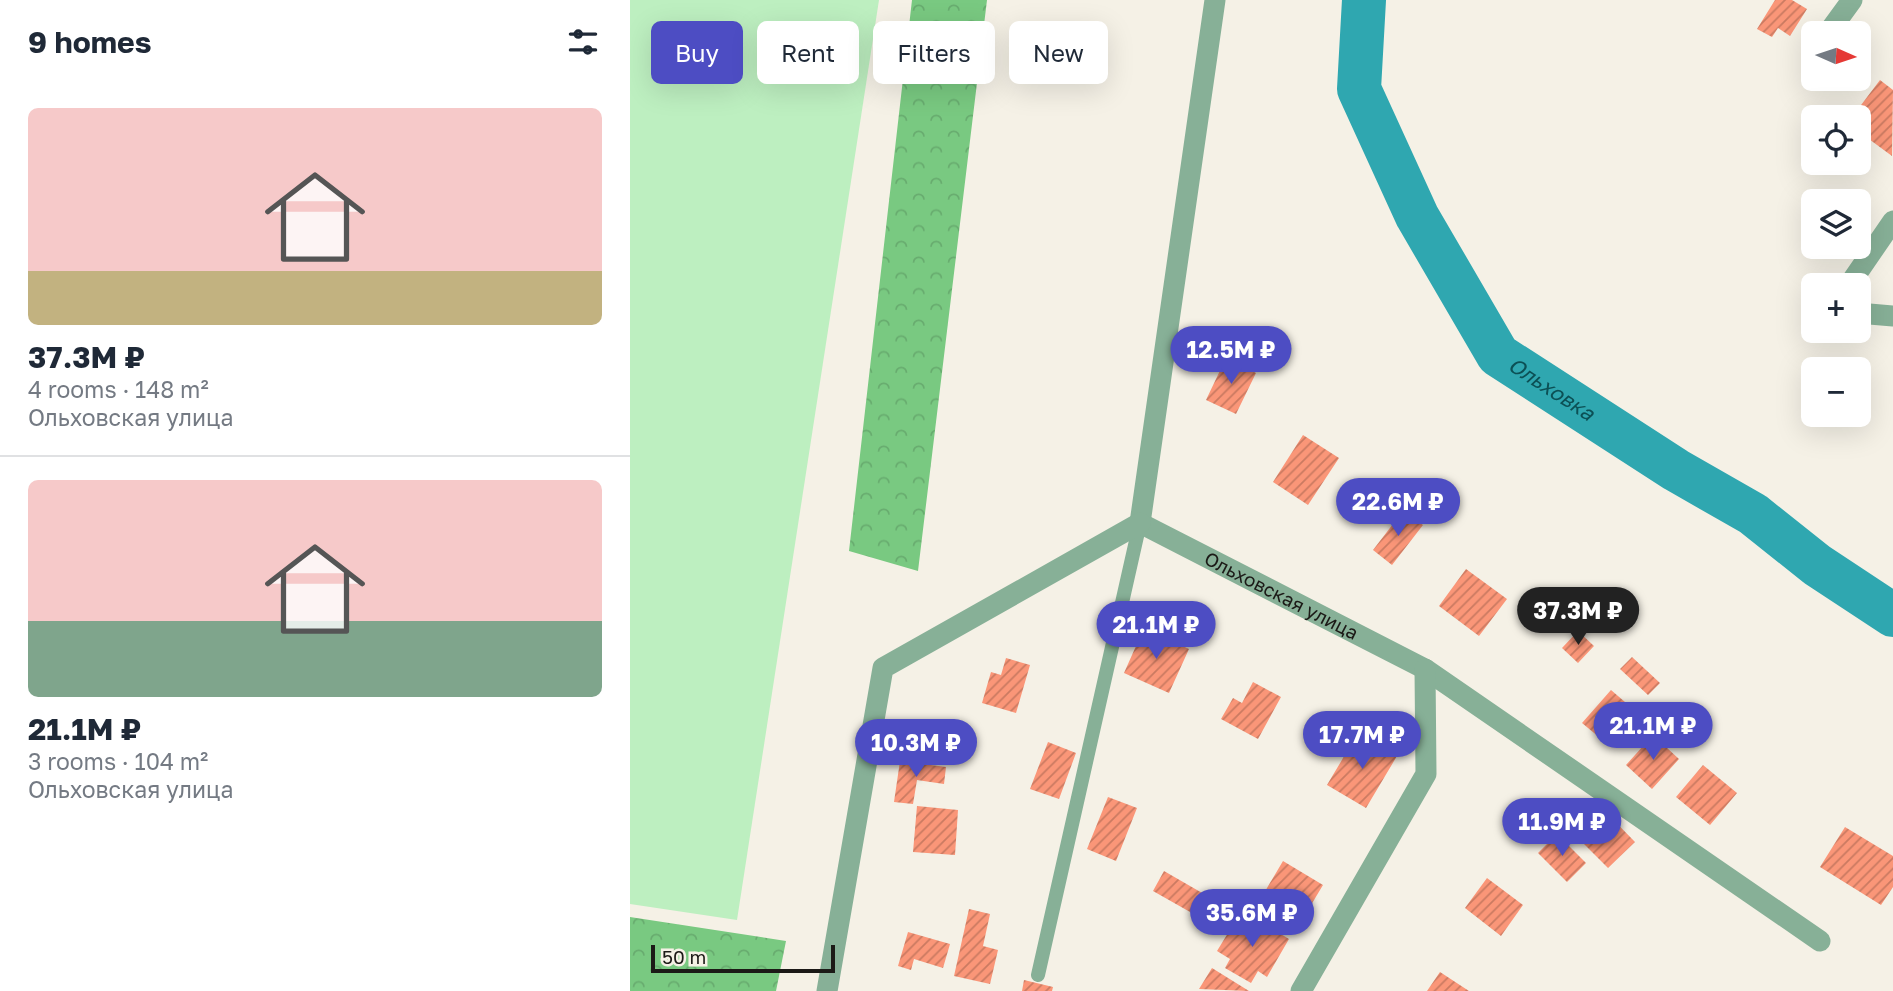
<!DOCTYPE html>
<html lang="en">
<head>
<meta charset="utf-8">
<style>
  body { margin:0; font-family:"Golos Text",sans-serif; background:#f6f6f7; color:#1f2937; height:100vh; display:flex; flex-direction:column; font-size:26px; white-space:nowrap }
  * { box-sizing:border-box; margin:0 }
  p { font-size:23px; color:#747a83 }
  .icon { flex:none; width:38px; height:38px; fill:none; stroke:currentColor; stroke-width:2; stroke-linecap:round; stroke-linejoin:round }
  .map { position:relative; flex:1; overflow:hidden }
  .sheet { display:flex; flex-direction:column; background:#fff; width:630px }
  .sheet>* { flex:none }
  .top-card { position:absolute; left:21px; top:21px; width:665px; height:63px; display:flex; gap:14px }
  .needle { width:46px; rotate:93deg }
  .buttons { position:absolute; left:1171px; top:21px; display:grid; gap:14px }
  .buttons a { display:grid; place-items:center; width:70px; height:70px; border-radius:10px; background:#fff; box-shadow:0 7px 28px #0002; font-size:35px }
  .scale { position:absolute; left:21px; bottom:18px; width:184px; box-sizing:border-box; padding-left:7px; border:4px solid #1c1a17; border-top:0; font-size:19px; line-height:24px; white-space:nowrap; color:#1c1a17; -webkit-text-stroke:5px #f5f1e6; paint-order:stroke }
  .price { position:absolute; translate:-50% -60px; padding:0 16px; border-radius:24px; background:#4d4dc3; color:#fff; font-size:23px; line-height:46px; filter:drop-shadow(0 2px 4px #0008) }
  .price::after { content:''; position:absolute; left:50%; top:42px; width:21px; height:16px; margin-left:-10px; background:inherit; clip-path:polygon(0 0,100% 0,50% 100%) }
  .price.on { background:#222; color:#fff }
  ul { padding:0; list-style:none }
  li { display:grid; align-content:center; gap:14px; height:371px; padding:0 28px }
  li+li { border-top:2px solid #e0e1e3 }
  li span { display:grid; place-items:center; height:217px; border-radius:10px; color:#555 }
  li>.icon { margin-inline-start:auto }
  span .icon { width:126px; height:126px; fill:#fffc; stroke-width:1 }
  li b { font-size:30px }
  h2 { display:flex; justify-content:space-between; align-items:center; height:84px; padding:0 28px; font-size:30px }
  .tag { padding:0 24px; border-radius:10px; background:#fff; box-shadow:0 7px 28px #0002; font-size:24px; line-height:63px }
  .tag.on { background:#4d4dc3; color:#fff }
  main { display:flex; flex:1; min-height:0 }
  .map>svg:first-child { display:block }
</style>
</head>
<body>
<main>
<section class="sheet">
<h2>9 homes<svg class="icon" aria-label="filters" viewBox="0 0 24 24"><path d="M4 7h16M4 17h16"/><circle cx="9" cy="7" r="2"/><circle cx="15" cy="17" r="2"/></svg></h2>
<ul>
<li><span style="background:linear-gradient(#f6c9c9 75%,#c2b280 0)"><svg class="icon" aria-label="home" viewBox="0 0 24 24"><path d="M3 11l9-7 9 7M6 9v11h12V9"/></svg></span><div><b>37.3M ₽</b><p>4 rooms · 148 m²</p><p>Ольховская улица</p></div></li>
<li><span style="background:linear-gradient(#f6c9c9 65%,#7fa58c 0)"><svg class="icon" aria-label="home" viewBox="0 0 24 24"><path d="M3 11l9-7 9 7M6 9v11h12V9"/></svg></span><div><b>21.1M ₽</b><p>3 rooms · 104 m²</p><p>Ольховская улица</p></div></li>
</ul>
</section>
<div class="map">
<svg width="1263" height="991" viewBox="0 0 1263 991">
  <defs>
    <pattern id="forest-crowns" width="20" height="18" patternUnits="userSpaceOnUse" patternTransform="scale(1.75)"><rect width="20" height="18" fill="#79c981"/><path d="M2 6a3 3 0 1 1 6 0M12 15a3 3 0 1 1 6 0" fill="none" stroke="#68ac6f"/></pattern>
    <pattern id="building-hatch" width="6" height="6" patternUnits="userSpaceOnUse" patternTransform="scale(1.75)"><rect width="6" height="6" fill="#fa9678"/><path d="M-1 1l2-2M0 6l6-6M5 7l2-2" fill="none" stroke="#ca7a61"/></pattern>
  </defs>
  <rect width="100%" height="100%" fill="#f5f1e6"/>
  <path fill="#bdefc0" d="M 0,0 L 249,0 L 107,920 L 0,904 Z"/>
  <path fill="url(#forest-crowns)" d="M 282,0 L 357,0 L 288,571 L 219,551 Z
    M 0,917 L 156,941 L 146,991 L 0,991 Z"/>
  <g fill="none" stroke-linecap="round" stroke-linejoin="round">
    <path stroke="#2fa7b0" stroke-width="44" id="s1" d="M 734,0 L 729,89 L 787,216 L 868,355 L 1046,470 L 1123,514 L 1187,565 L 1263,615"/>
  </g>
  <path fill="url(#building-hatch)" d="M 1145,0 L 1162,0 L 1177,9 L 1160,36 L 1148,28 L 1142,37 L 1127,29 Z
    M 1250,80 L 1263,90 L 1262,156 L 1228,131 L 1228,117 L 1222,117 Z
    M 596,358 L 626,373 L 606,414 L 576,400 Z
    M 673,435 L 709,458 L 678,505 L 643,482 Z
    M 773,511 L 793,525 L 762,565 L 743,550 Z
    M 836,569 L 877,599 L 849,636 L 809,606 Z
    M 514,628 L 559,649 L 539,693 L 494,673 Z
    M 948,631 L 964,646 L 948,663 L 932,648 Z
    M 1002,657 L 1030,683 L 1018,695 L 990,669 Z
    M 376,658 L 400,665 L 386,713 L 352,703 L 361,672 L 371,675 Z
    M 623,682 L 651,697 L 628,739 L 591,719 L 603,698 L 612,703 Z
    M 981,690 L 1009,714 L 981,747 L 952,723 Z
    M 728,733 L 767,756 L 736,808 L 697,785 Z
    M 1023,735 L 1049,759 L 1022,789 L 996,765 Z
    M 418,742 L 446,753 L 429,799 L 400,789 Z
    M 270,761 L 316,767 L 314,784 L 287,780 L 283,804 L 264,802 Z
    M 1073,765 L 1107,793 L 1080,825 L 1046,797 Z
    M 478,797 L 507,808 L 486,861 L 457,849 Z
    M 963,799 L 1005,842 L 978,868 L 936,826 Z
    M 287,806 L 328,810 L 325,855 L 283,852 Z
    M 1215,827 L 1263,856 L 1263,887 L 1251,905 L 1190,867 Z
    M 927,834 L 956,863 L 937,882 L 908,853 Z
    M 653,861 L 693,885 L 675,915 L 666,910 L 658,924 L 627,905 Z
    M 534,871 L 593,905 L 583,925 L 523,891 Z
    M 857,878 L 893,905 L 871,936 L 835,908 Z
    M 339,909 L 360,914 L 353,946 L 368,950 L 360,984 L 324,976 Z
    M 623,917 L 659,939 L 637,977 L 628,971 L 621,983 L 595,968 L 600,959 L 587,951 L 606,920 L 617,927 Z
    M 278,932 L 320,944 L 313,968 L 284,959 L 281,970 L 268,966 Z
    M 582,968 L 619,991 L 569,989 Z
    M 810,972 L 839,991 L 797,991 Z
    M 394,980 L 423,987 L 422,991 L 392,991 Z"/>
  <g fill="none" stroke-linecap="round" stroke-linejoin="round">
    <path stroke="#87b097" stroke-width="14" d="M 408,975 L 510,523"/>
    <g stroke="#87b097" stroke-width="21">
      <path d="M 1198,33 L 1222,0"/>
      <path d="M 1182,55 L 1183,54"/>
      <path d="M 1219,285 L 1263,221"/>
      <path d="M 1228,313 L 1263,316"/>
      <path id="s2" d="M 510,523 L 795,669 L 1190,941"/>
      <path d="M 510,523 L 585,0"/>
      <path d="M 197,991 L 253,668 L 510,523"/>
      <path d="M 671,991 L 796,774 L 795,669"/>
    </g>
  </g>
  <g text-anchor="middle" stroke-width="6" stroke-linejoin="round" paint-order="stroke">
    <g font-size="19" fill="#1c1a17" stroke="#f5f1e6">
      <text dy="7" stroke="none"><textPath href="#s2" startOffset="159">Ольховская улица</textPath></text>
    </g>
    <g font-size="21" font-style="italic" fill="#0c5055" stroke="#f5f1e6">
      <text dy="7" stroke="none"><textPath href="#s1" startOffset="453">Ольховка</textPath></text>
    </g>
  </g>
</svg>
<div class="buttons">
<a><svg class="needle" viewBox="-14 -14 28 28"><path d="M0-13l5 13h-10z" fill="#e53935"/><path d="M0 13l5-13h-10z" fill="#747a83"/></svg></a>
<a><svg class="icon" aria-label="locate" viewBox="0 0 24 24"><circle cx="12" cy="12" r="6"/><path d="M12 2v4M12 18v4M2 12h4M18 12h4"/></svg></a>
<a><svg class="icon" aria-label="layers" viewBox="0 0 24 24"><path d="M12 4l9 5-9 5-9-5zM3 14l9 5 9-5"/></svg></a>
<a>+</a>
<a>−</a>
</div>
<div class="scale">50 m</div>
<b class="price" style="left:601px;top:386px">12.5M ₽</b>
<b class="price" style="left:768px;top:538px">22.6M ₽</b>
<b class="price on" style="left:948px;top:647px">37.3M ₽</b>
<b class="price" style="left:526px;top:661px">21.1M ₽</b>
<b class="price" style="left:1023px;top:762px">21.1M ₽</b>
<b class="price" style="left:732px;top:771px">17.7M ₽</b>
<b class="price" style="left:286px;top:779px">10.3M ₽</b>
<b class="price" style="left:932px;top:858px">11.9M ₽</b>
<b class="price" style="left:622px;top:949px">35.6M ₽</b>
<div class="top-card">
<a class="tag on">Buy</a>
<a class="tag">Rent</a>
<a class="tag">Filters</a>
<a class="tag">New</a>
</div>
</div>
</main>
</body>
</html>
